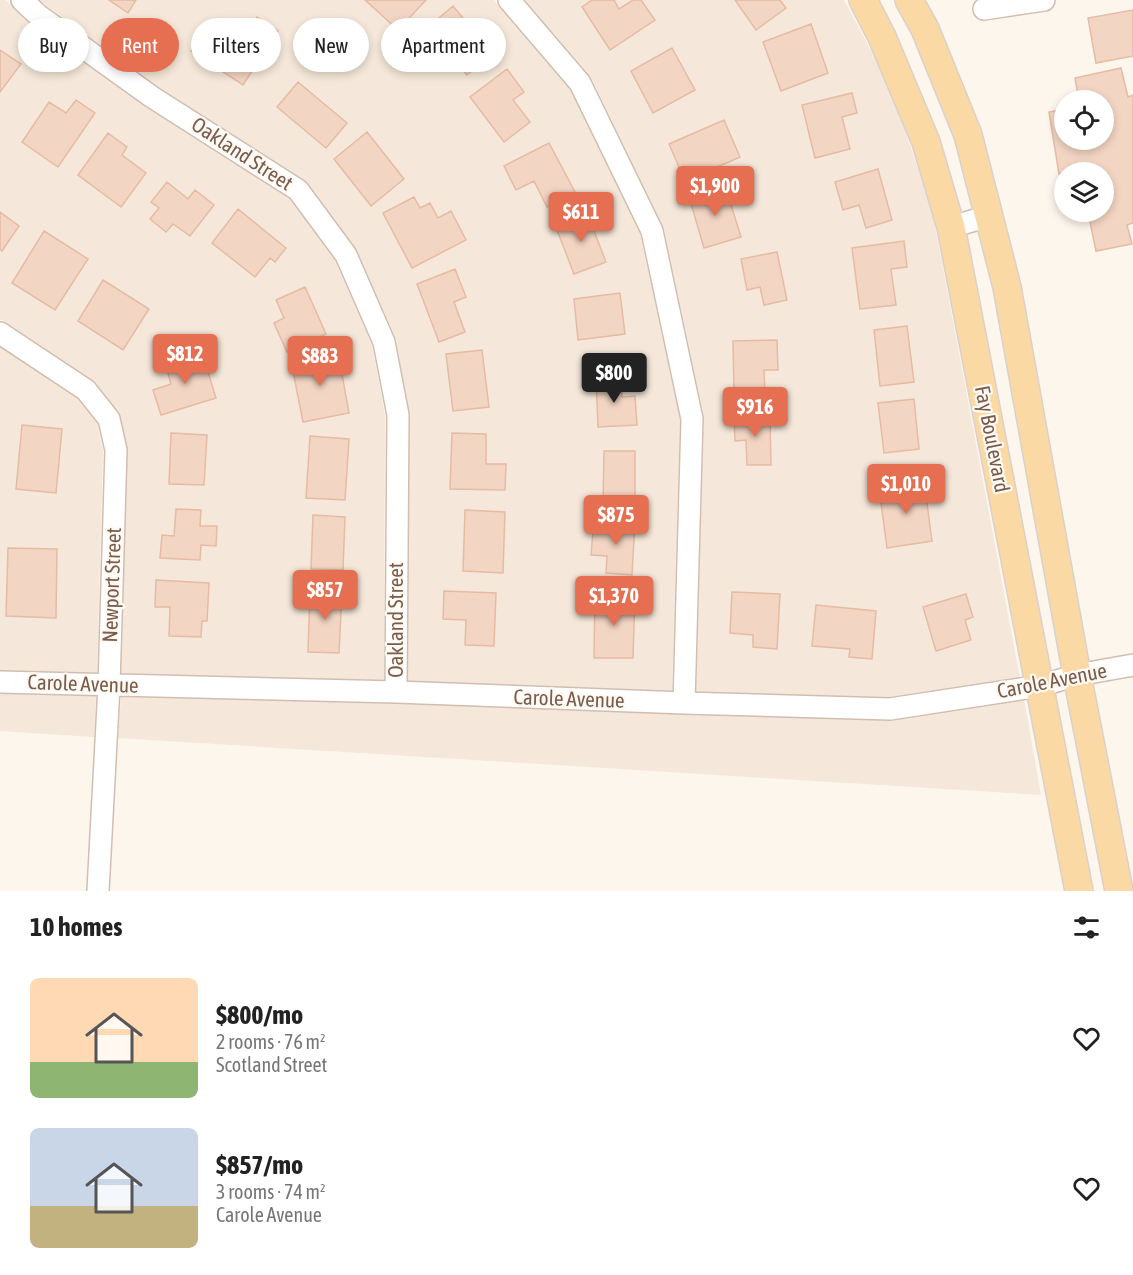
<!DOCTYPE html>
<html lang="en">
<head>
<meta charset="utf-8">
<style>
  body { margin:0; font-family:"Asap Condensed",sans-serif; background:#f6f6f6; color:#222; height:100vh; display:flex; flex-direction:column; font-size:22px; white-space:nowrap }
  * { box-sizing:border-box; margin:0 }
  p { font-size:20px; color:#767676 }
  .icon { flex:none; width:33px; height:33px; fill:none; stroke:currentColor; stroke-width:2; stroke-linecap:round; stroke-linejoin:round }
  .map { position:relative; height:891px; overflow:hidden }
  .panel { display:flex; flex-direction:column; background:#fff; flex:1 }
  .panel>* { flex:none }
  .banner { position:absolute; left:18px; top:18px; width:600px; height:54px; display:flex; gap:12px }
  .buttons { position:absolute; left:1054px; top:90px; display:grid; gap:12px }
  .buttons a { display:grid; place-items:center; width:60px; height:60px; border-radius:50%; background:#fff; box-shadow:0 3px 9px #0003; font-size:30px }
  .price { position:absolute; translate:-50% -51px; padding:0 14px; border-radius:6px; background:#e76f51; color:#fff; font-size:20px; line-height:39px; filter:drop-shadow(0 2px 3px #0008) }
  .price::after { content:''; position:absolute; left:50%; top:36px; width:18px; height:14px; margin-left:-9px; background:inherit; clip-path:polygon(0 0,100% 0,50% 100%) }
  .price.on { background:#222; color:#fff }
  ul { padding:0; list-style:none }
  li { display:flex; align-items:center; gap:18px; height:150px; padding:0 30px }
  li span { display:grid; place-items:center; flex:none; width:168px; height:120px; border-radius:9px; color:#555 }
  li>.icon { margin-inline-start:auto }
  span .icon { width:72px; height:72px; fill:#fffc; stroke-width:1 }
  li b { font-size:26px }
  h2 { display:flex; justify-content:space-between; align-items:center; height:72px; padding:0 30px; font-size:26px }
  .pill { padding:0 21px; border-radius:27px; background:#fff; box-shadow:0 3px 9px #0003; font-size:21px; line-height:54px }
  .pill.on { background:#e76f51; color:#fff }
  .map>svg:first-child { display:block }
</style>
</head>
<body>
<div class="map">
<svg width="1133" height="891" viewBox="0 0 1133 891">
  <rect width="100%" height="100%" fill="#fdf6ec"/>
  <path fill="#f5e8da" d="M 0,0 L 5,0 L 31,23 L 145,106 L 289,197 L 335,259 L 372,345 L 385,415 L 384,681 L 121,675 L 127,451 L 120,417 L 94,382 L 0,319 Z
    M 39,0 L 494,0 L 570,89 L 640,234 L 680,419 L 672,692 L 408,681 L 409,414 L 396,339 L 356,249 L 305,181 L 159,88 Z
    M 524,0 L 844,0 L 889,84 L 932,209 L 1020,678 L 889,698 L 696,693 L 704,417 L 664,229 L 592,79 Z
    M 0,346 L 78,398 L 97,423 L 103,451 L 97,675 L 0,671 Z
    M 0,693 L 96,696 L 94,737 L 0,731 Z
    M 121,697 L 396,702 L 696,715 L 890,720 L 1024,699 L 1041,795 L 118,738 Z"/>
  <path fill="#f3d5c3" stroke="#e6bba3" stroke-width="1.5" d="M 109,0 L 136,0 L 128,13 Z
    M 365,0 L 426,0 L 398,30 Z
    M 592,0 L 614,0 L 619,9 L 633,0 L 641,0 L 655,20 L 610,50 L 582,7 Z
    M 735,0 L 780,0 L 786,8 L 756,30 Z
    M 453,6 L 492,53 L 467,75 L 427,28 Z
    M 1133,10 L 1133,56 L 1096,63 L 1088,18 Z
    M 257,17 L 278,31 L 243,85 L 191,51 L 211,20 L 241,40 Z
    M 811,24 L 828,73 L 781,91 L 763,42 Z
    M 672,48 L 695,90 L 653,113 L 631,71 Z
    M 0,50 L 21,64 L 0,92 Z
    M 1121,68 L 1128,97 L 1133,95 L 1133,223 L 1127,225 L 1132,244 L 1096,251 L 1088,212 L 1104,212 L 1104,172 L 1081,172 L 1080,168 L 1059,174 L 1049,112 L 1065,109 L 1065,140 L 1104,140 L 1104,100 L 1079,100 L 1075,78 Z
    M 507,69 L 524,92 L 513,100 L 530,122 L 504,142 L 470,97 Z
    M 298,82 L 347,123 L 326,148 L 277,107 Z
    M 852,93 L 857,113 L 842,117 L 850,149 L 815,158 L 802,105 Z
    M 76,100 L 95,113 L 58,167 L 22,142 L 49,102 L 66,113 Z
    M 724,120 L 740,157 L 685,181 L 669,144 Z
    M 367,132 L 404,179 L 371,206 L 334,159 Z
    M 108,133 L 127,147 L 122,155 L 146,173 L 121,207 L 78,175 Z
    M 549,143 L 575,192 L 547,207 L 534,181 L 516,190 L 504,166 Z
    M 878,169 L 892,220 L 866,228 L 859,205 L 843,210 L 835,182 Z
    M 167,182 L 188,199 L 195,190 L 214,205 L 190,236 L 173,224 L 166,232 L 150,219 L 159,208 L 151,202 Z
    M 725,185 L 741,237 L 704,248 L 689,197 Z
    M 414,197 L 420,208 L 430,203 L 438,218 L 451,211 L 466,240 L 412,268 L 383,213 Z
    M 238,209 L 286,248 L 275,262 L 270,258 L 255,277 L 212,243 Z
    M 0,212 L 19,226 L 2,251 L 0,249 Z
    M 587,213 L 606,262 L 574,274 L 555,225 Z
    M 44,231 L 88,259 L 55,310 L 12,283 Z
    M 904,241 L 907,267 L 891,269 L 896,305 L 860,309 L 852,248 Z
    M 777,252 L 787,300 L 764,305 L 760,287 L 747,290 L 741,259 Z
    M 455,269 L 466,297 L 454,302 L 465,332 L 439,342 L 417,284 Z
    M 103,280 L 149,309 L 123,350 L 78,321 Z
    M 305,287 L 326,334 L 287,352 L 274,323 L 284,318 L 276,300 Z
    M 620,293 L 625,334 L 578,340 L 574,299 Z
    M 907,326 L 914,382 L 880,386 L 874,330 Z
    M 777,340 L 778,370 L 764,370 L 765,395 L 734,396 L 733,341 Z
    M 482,350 L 489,407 L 453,411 L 446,354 Z
    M 202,352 L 216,398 L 161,415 L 153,390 L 171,384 L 165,363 Z
    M 338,352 L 349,413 L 303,422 L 291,361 Z
    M 621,376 L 622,397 L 635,396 L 637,425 L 598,427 L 596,378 Z
    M 914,399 L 919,449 L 884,453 L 878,403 Z
    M 770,416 L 771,465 L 747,465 L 746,440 L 735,441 L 734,417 Z
    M 22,425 L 62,429 L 56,493 L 16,489 Z
    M 171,433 L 207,435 L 204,485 L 169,484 Z
    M 452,433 L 486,434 L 486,464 L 506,464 L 505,490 L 450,489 Z
    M 310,436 L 349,439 L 345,500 L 306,498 Z
    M 604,451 L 635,451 L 635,506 L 603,505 Z
    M 924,481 L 932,541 L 887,548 L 879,488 Z
    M 176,509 L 201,510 L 200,526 L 217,526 L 216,546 L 201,545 L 200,560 L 160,558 L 162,535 L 174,536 Z
    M 465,510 L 505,512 L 503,573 L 463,571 Z
    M 313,515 L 345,517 L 343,570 L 311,569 Z
    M 607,520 L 635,521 L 632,575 L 606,573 L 607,556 L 591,555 L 593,531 L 606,532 Z
    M 8,548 L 57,549 L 56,618 L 6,616 Z
    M 156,580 L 209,583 L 207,621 L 202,621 L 201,637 L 169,636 L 170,607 L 155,607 Z
    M 310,590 L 342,591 L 339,653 L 308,652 Z
    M 444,591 L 496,593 L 494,646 L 465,645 L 466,620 L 443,619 Z
    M 732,592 L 780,594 L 777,649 L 753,647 L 753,635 L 730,633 Z
    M 966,594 L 973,617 L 965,620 L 971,640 L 936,651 L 923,607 Z
    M 595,595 L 635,596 L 633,658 L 594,658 Z
    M 816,605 L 876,611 L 872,659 L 849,657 L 850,649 L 812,646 Z"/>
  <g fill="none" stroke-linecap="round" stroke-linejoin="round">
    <g stroke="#d1beb0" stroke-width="24">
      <path id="minor" d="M 22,0 L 38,15 L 152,97 L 298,190 L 346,255 L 384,342 L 398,415 L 396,692
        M 509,0 L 580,83 L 652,231 L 692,419 L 684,703
        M 984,9 L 1044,0
        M 951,227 L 989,216
        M 0,333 L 86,390 L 109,419 L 116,450 L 109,686 L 98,891
        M 0,682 L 396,692 L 684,703 L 890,709 L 1040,686 L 1077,675 L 1133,665"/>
    </g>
    <g stroke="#dad1cd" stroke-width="30">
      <path id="major" d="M 863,0 L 882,37 L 926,142 L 951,227 L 1079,891
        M 909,0 L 925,29 L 968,135 L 1007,287 L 1077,675 L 1119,891"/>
    </g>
    <use href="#minor" stroke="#fff" stroke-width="21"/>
    <use href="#major" stroke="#fbd9a5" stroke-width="27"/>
  </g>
  <g text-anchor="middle" stroke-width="4.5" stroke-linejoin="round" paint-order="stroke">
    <g font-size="21" fill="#7a5c4d" stroke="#fffaf3">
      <text transform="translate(242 154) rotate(33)" y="7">Oakland Street</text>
      <text transform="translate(992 439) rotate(79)" y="7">Fay Boulevard</text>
      <text transform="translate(112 585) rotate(-88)" y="7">Newport Street</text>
      <text transform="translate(396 620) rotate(-90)" y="7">Oakland Street</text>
      <text transform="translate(1052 681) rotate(-11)" y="7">Carole Avenue</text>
      <text transform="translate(83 684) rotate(2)" y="7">Carole Avenue</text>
      <text transform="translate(569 699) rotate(2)" y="7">Carole Avenue</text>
    </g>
  </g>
</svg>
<div class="buttons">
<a><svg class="icon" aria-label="locate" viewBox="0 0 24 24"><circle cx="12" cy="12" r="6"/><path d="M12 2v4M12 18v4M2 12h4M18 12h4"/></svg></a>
<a><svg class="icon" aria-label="layers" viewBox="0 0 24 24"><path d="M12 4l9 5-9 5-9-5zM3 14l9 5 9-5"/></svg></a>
</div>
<b class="price" style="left:715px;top:217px">$1,900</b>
<b class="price" style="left:581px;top:243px">$611</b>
<b class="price" style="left:185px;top:385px">$812</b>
<b class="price" style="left:320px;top:387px">$883</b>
<b class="price on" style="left:614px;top:404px">$800</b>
<b class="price" style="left:755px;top:438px">$916</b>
<b class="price" style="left:906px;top:515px">$1,010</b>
<b class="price" style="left:616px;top:546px">$875</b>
<b class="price" style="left:325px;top:621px">$857</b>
<b class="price" style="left:614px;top:627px">$1,370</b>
<div class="banner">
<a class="pill">Buy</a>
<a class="pill on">Rent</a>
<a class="pill">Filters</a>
<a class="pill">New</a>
<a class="pill">Apartment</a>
</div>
</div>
<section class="panel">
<h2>10 homes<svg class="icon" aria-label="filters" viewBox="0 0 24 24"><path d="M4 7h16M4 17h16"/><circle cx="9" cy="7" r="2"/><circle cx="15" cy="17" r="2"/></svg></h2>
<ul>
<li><span style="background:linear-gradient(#ffd9b3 70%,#8fb573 0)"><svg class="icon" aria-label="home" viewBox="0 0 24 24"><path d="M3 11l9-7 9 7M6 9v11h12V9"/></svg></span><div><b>$800/mo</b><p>2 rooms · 76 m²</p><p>Scotland Street</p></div><svg class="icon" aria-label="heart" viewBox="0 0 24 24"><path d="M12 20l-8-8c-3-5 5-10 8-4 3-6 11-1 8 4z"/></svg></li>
<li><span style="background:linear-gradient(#c9d6e8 65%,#c2b280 0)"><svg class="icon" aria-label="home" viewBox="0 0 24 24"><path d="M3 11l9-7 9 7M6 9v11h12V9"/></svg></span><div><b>$857/mo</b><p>3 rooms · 74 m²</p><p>Carole Avenue</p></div><svg class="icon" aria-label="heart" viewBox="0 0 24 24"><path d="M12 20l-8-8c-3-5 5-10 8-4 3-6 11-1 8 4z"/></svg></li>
</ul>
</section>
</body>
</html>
